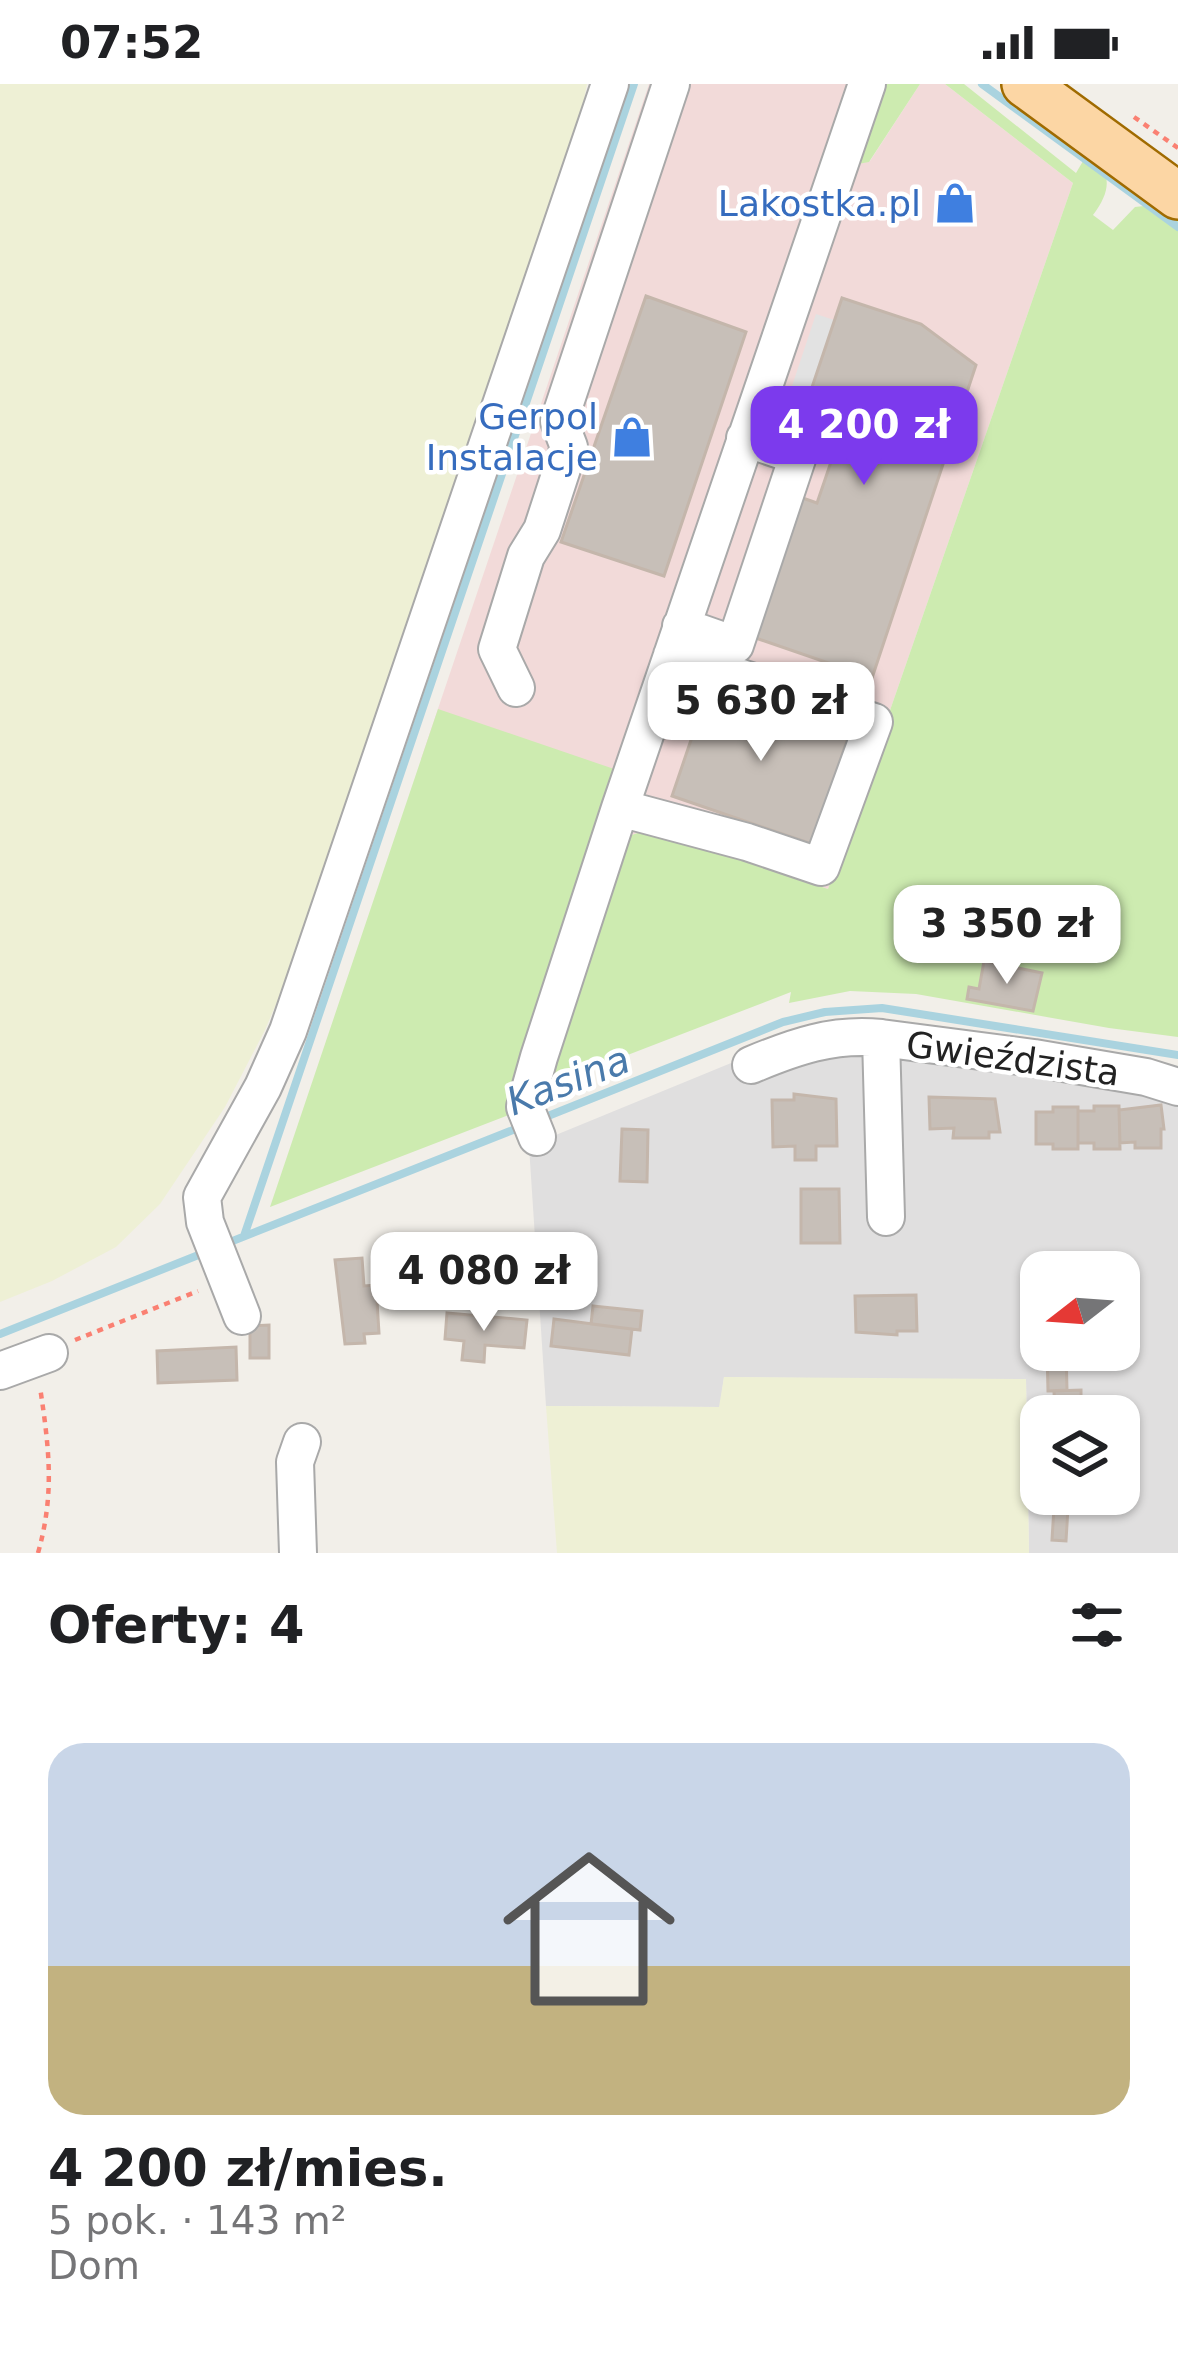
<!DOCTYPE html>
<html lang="pl">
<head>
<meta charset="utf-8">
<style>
  body { margin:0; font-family:"DejaVu Sans",sans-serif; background:#f6f6f6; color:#202124; height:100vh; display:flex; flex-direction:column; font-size:45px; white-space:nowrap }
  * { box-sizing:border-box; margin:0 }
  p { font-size:39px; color:#757577 }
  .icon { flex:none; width:66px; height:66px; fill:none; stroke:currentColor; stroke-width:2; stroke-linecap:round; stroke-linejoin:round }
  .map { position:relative; height:1469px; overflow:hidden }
  .drawer { display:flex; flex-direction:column; background:#fff; flex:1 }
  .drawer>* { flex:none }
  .needle { width:78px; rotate:253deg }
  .fabs { position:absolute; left:1020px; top:1167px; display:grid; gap:24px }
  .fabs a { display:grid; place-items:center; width:120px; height:120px; border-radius:24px; background:#fff; box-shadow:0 3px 9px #0004; font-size:60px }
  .price { position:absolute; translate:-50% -102px; padding:0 27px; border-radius:24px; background:#fff; color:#222; font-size:39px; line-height:78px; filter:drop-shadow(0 3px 6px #0008) }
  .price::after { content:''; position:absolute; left:50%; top:72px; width:36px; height:27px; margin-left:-18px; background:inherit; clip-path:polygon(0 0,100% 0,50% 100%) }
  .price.current { background:#7c3aed; color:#fff }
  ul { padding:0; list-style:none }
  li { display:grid; align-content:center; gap:24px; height:636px; padding:0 48px }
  li span { display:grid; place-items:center; height:372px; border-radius:36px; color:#555 }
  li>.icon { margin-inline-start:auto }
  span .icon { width:216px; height:216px; fill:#fffc; stroke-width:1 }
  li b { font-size:51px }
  h2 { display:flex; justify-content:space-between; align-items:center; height:144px; padding:0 48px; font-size:51px }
  .status { display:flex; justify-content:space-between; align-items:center; height:84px; padding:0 60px; background:#fff; direction:ltr }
  .status svg { height:33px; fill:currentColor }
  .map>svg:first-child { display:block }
</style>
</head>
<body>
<div class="status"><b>07:52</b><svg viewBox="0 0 49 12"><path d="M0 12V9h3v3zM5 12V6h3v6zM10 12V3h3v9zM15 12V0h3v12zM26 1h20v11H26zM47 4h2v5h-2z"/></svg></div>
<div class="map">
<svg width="1178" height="1469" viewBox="0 0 1178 1469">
  <rect width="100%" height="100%" fill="#f2efe9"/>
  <path fill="#e0dfdf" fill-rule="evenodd" d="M 826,940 L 1178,987 L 1178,1469 L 1029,1469 L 1026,1296 L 724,1293 L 720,1323 L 546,1322 L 529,1062 ZM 1041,1188 L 1119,1188 L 1119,1266 L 1041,1266 ZM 1041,1332 L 1119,1332 L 1119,1410 L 1041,1410 Z"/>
  <path fill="#f2dad9" d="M 649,0 L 854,0 L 603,736 L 421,675 Z
    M 920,0 L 945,0 L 1073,99 L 828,805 L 649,745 L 629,752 L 858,80 L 870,77 Z"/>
  <path fill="#eef0d5" d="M 0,0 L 587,0 L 580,36 L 300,864 L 265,946 L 225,1023 L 160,1120 L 116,1163 L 52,1197 L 0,1218 Z
    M 724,1293 L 1026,1295 L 1029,1469 L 557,1469 L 546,1322 L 719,1323 Z"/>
  <path fill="#cdebb0" d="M 882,0 L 920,0 L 869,78 L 858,80 Z
    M 945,0 L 964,0 L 1076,89 L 1089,67 C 1113,89 1111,107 1093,131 L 1113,146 L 1135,123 L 1153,121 L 1178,132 L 1178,953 L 1109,944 L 916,910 L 850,907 L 789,919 L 791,908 L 542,1004 L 629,752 L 649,745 L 828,805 L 1073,99 Z
    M 438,625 L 620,687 L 514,1029 L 270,1123 Z"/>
  <path fill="#e2e2e2" d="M 816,230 L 834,236 L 806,320 L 788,314 Z"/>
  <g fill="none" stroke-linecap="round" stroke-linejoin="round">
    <path stroke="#aad3df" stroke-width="8" d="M 982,0 L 1178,143
      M 543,1034 L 783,938 L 825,928 L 882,924 L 1178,971
      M 244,1152 L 634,0
      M 225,1160 L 523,1042
      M 0,1250 L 206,1168"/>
  </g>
  <path fill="#c7bfb8" stroke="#c4b6ab" stroke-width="3" d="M 646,212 L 746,248 L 664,492 L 561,458 Z
    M 842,214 L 921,240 L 976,281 L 872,594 L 747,551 L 794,411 L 817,419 L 845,337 L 805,324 Z
    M 710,600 L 850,647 L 812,760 L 672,712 Z
    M 984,877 L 1042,889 L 1033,927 L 967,915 L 969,903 L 979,905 Z
    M 794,1010 L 836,1015 L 837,1062 L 816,1062 L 816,1076 L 795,1076 L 795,1062 L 773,1063 L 772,1016 L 794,1016 Z
    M 929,1013 L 995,1015 L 1000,1048 L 989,1048 L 989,1054 L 953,1054 L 954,1044 L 930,1045 Z
    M 1161,1021 L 1164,1045 L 1161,1045 L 1161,1064 L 1135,1064 L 1135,1058 L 1120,1059 L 1119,1026 Z
    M 1094,1022 L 1119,1022 L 1120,1065 L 1094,1065 L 1094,1059 L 1078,1059 L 1078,1027 L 1094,1027 Z
    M 1053,1023 L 1078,1023 L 1078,1065 L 1053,1065 L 1053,1060 L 1036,1060 L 1036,1028 L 1053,1028 Z
    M 622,1045 L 648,1046 L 647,1098 L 620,1097 Z
    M 801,1105 L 839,1105 L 840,1159 L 801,1159 Z
    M 362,1174 L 364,1202 L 376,1201 L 379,1249 L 364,1250 L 365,1259 L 345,1260 L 335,1176 Z
    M 916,1211 L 917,1247 L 897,1247 L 897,1251 L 856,1248 L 855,1212 Z
    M 593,1222 L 642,1227 L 640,1246 L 591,1240 Z
    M 447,1229 L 527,1236 L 524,1264 L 485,1261 L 484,1278 L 462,1276 L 464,1257 L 445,1255 Z
    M 554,1235 L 632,1245 L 629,1271 L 551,1262 Z
    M 269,1241 L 269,1274 L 250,1274 L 250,1242 Z
    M 236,1263 L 237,1296 L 158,1299 L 157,1267 Z
    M 1047,1266 L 1066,1266 L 1067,1306 L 1048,1307 Z
    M 1081,1306 L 1081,1332 L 1055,1332 L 1054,1307 Z
    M 1054,1423 L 1068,1424 L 1066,1457 L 1052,1456 Z"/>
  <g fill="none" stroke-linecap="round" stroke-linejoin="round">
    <g stroke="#a9a9a9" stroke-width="40">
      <path id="minor" d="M 681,542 L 735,561 L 798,372 L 745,354
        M 516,604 L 497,565 L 526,472 L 542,446 L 569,363 L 559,337 L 671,0
        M 620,724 L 747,758 L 821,783 L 874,638 L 672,571
        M 751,981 C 794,963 833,949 881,954
        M 537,1053 L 525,1023 L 539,973 L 620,724 L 867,0
        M 886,1133 L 881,954 L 1034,974 L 1146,993 L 1178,1003
        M 242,1232 L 205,1138 L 202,1113 L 263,1003 L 288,947 L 610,0
        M 0,1287 L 49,1269
        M 298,1469 L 295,1378 L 302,1358"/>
    </g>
    <g stroke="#a06b00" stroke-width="50">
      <path id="major" d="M 1025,0 L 1178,112"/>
    </g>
    <path stroke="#fa8072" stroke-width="4.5" stroke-dasharray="6 6" stroke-linecap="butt" d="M 1134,33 L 1178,64
      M 75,1256 L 198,1207
      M 38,1469 C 55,1409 49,1364 40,1303"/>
    <use href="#minor" stroke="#fff" stroke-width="36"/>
    <use href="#major" stroke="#fcd6a4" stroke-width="45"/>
  </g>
  <defs>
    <g id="shop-bare" transform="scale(3.24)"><path d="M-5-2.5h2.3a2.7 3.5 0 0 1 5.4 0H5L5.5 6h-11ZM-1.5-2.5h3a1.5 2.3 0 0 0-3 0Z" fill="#3f7fe0" stroke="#fff" stroke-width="2.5" paint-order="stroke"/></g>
  </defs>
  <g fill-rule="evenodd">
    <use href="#shop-bare" x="955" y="119"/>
    <use href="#shop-bare" x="632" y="353"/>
  </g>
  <g text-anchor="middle" stroke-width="9" stroke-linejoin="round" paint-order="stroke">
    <g font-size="36" fill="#366cbe" stroke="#fff" text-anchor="end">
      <text x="921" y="132">Lakostka.pl</text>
      <text x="598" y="345">Gerpol<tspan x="598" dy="41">Instalacje</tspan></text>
    </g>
    <g font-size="36" fill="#222" stroke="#fff">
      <text transform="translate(1013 974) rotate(8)" y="13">Gwieździsta</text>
    </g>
    <g font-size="39" font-style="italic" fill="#4a7aab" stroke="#fff">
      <text transform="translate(568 996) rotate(-21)" y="14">Kasina</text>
    </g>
  </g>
</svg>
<div class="fabs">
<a><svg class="needle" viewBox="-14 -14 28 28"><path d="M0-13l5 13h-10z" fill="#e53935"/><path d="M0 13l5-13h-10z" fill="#757577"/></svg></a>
<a><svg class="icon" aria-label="layers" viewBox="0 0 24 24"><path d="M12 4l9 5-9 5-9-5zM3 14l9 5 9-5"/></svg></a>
</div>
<b class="price current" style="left:864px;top:404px">4 200 zł</b>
<b class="price" style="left:761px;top:680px">5 630 zł</b>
<b class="price" style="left:1007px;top:903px">3 350 zł</b>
<b class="price" style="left:484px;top:1250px">4 080 zł</b>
</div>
<section class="drawer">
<h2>Oferty: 4<svg class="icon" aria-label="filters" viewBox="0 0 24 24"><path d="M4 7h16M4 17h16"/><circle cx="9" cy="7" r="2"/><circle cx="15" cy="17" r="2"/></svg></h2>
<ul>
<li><span style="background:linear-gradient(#c9d6e8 60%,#c2b280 0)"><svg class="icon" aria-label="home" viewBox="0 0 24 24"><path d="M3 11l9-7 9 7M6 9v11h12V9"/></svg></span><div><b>4 200 zł/mies.</b><p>5 pok. · 143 m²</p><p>Dom</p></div></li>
</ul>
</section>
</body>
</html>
